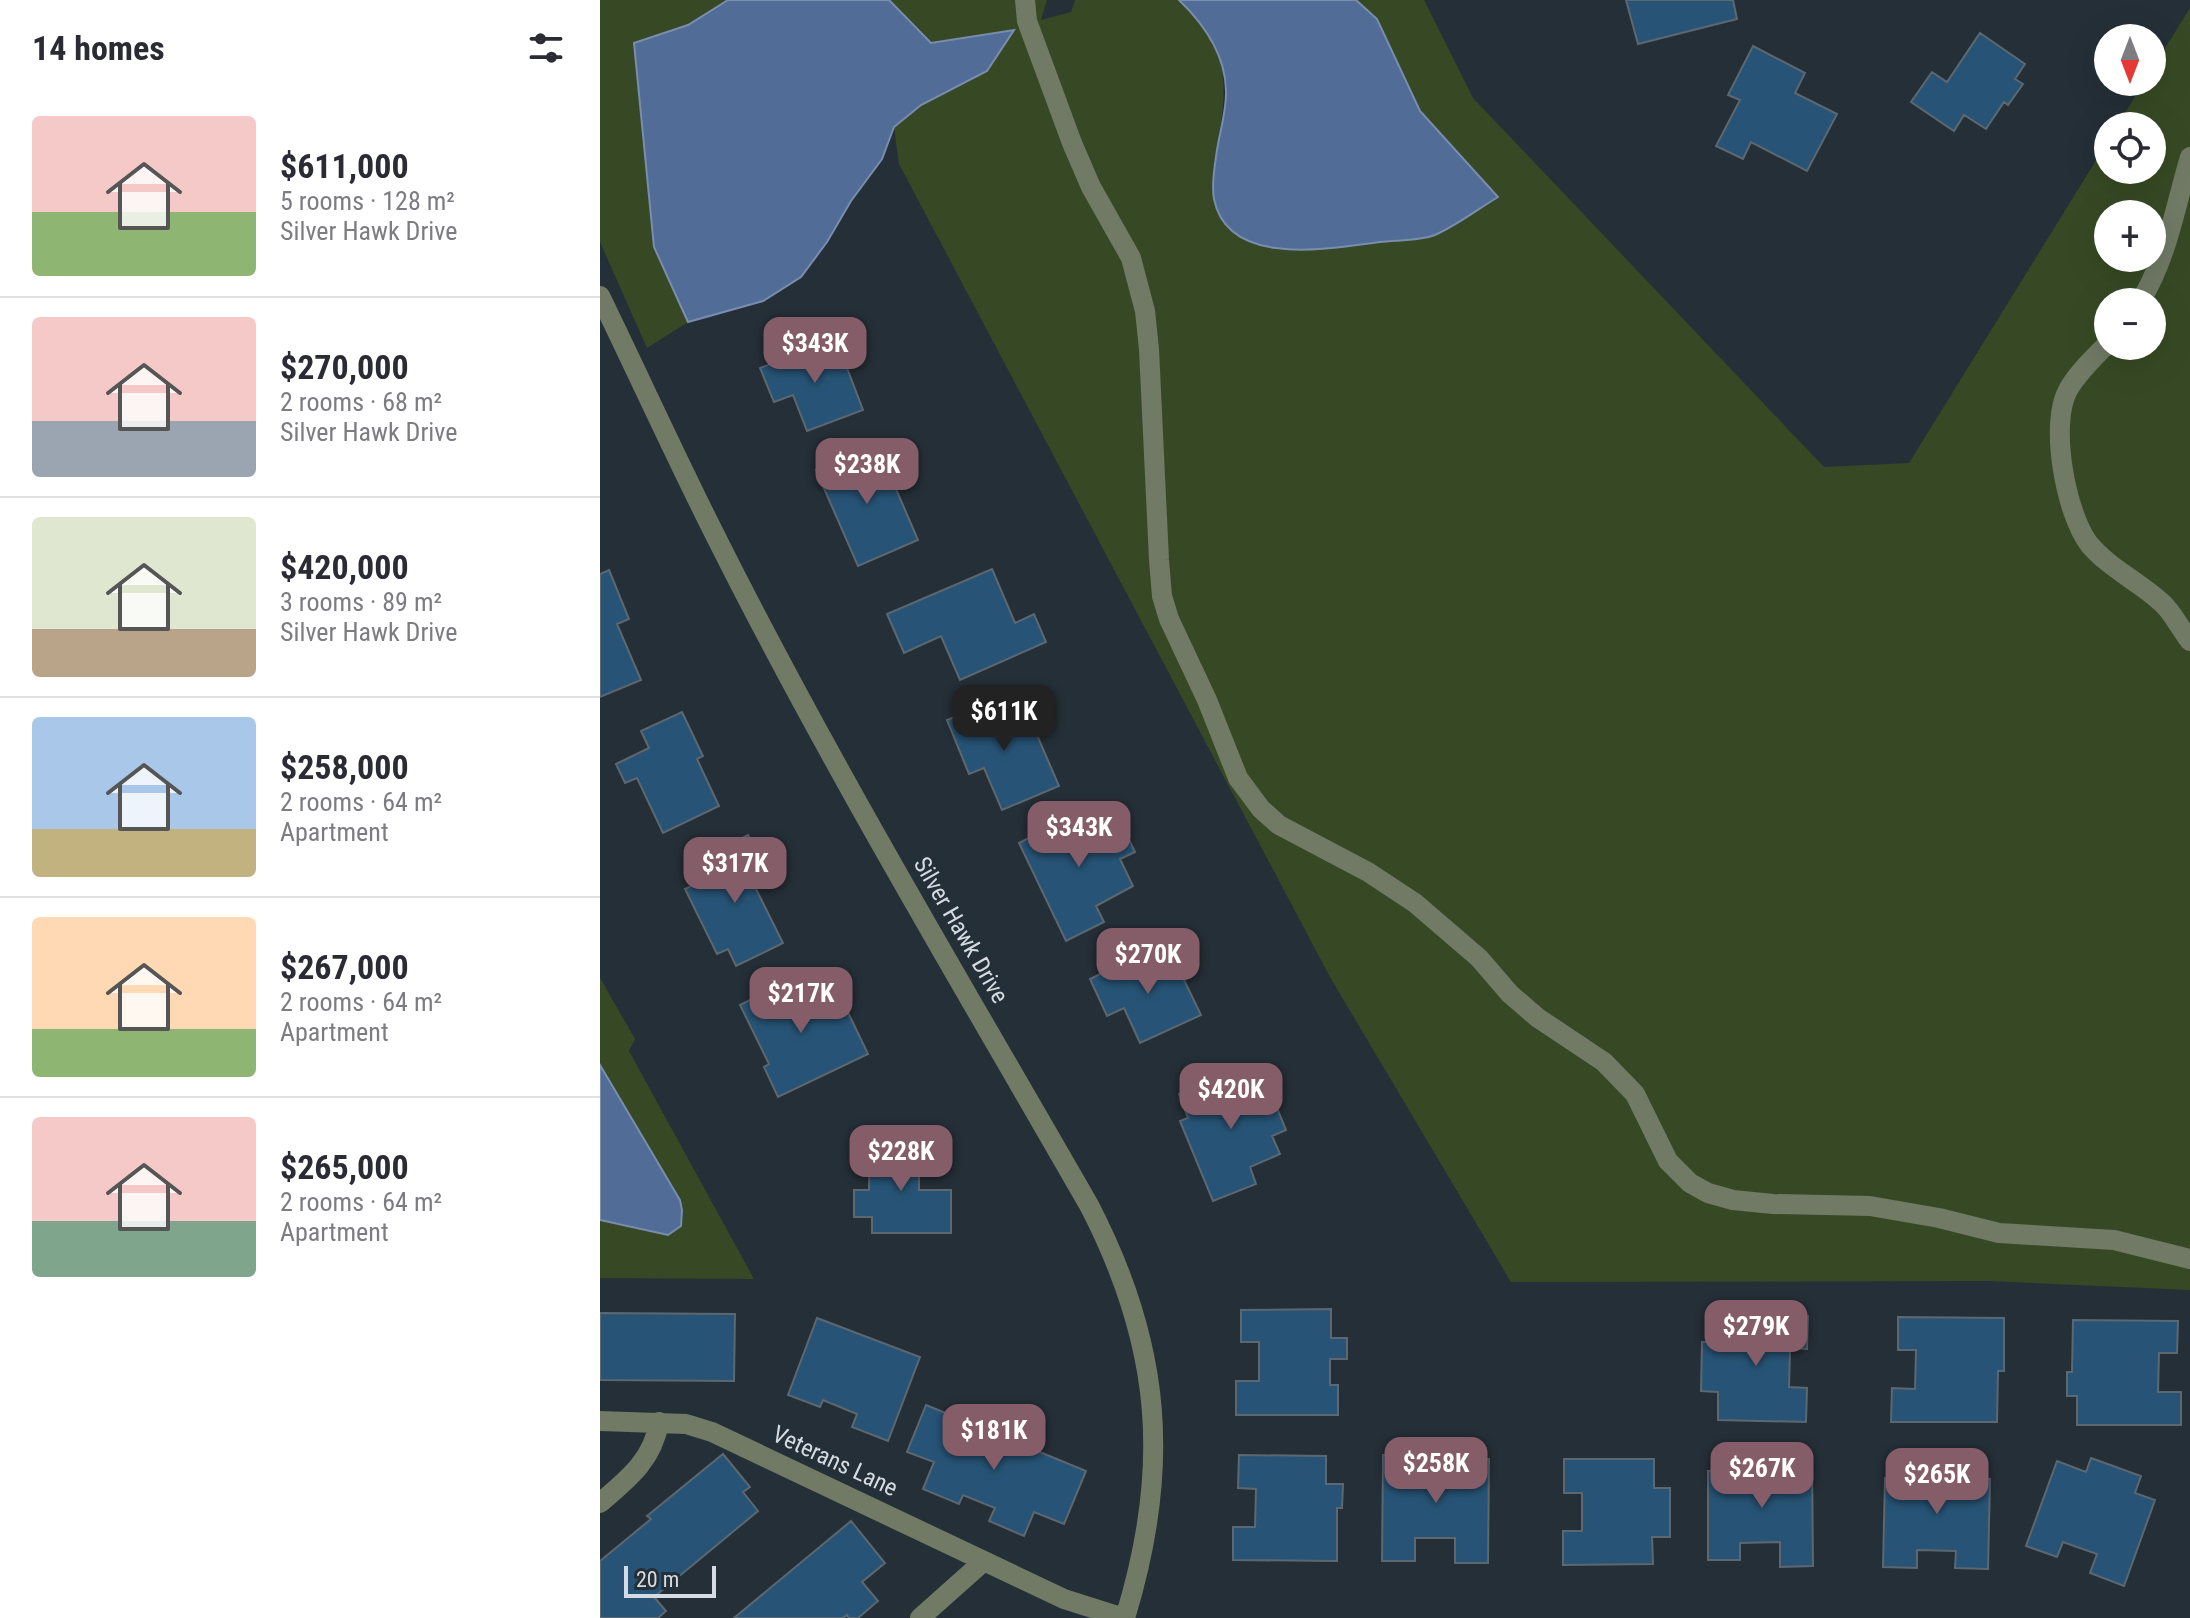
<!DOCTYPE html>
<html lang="en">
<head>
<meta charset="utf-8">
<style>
  body { margin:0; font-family:"Roboto Condensed",sans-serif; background:#f7f7f7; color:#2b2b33; height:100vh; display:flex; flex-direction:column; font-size:30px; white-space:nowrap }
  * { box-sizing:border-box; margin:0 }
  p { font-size:26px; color:#7c7c81 }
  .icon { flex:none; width:44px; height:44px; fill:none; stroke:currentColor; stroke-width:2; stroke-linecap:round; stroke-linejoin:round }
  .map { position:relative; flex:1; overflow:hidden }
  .details { display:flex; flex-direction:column; background:#fff; width:600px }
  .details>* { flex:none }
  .needle { width:52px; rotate:180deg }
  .buttons { position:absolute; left:1494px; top:24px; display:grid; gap:16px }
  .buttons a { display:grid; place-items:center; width:72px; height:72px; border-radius:50%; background:#fff; box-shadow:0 8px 32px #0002; font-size:40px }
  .scale { position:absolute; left:24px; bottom:20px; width:92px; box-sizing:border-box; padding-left:8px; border:4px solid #d5dbe0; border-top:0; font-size:22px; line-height:28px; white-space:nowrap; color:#d5dbe0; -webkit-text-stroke:6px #252f37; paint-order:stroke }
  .price { position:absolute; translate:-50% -68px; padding:0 18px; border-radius:16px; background:#855d68; color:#fff; font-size:26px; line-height:52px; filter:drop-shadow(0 2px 4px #0008) }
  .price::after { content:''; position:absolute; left:50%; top:48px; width:24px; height:18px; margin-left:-12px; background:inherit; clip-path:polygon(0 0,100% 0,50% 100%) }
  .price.active { background:#222; color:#fff }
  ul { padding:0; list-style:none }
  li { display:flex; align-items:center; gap:24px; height:200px; padding:0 32px }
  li+li { border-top:2px solid #e1e1e2 }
  li span { display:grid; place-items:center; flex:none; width:224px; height:160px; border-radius:8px; color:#555 }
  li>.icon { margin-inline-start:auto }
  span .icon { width:96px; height:96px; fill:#fffc; stroke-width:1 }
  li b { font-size:34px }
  h2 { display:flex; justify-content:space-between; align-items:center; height:96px; padding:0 32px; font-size:34px }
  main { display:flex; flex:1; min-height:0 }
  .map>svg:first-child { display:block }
</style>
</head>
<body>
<main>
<section class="details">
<h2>14 homes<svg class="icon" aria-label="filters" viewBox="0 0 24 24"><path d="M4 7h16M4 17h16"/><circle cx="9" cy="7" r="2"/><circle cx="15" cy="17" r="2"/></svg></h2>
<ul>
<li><span style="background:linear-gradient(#f6c9c9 60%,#8fb573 0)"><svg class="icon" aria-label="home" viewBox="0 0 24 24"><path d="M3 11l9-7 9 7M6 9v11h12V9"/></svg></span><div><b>$611,000</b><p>5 rooms · 128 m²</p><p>Silver Hawk Drive</p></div></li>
<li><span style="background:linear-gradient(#f6c9c9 65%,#9aa5b1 0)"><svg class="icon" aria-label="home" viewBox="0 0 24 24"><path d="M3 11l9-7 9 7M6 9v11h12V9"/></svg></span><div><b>$270,000</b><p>2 rooms · 68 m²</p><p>Silver Hawk Drive</p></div></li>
<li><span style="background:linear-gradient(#dfe7d0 70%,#b9a48a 0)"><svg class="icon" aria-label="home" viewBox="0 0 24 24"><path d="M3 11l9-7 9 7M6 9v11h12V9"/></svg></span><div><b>$420,000</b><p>3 rooms · 89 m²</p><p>Silver Hawk Drive</p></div></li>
<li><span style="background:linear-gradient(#a9c7e8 70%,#c2b280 0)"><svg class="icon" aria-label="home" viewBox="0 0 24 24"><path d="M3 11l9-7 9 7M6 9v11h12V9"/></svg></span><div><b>$258,000</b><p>2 rooms · 64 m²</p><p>Apartment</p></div></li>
<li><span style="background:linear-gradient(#ffd9b3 70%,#8fb573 0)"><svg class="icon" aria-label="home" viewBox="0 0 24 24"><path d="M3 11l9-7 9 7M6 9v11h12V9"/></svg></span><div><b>$267,000</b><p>2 rooms · 64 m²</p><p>Apartment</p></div></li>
<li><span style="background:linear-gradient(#f6c9c9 65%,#7fa58c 0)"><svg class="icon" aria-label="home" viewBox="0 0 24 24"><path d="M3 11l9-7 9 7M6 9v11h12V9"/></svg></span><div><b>$265,000</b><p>2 rooms · 64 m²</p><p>Apartment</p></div></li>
</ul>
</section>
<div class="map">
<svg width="1590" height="1618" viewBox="0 0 1590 1618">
  <rect width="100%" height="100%" fill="#252f37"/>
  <path fill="#374924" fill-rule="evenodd" d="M 0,0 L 128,0 L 88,25 L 34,43 L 54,247 L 88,322 L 47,348 L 0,242 Z
    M 289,0 L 447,0 L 441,20 L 471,12 L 475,0 L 579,0 C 638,56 625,92 615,165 L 897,197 L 820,111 L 777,19 L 756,0 L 824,0 L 873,98 L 1224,467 L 1309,463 L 1508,141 L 1508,170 L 1552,170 L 1552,126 L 1517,126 L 1544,82 L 1552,82 L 1552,69 L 1590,8 L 1590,1290 L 1390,1281 L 911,1282 L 730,977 L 299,164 L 294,127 L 321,105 L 387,71 L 413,30 L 331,43 ZM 1508,214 L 1552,214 L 1552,258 L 1508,258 ZM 1508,302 L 1552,302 L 1552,346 L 1508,346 Z
    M 0,978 L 35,1039 L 29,1051 L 154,1279 L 0,1278 L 0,1220 L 68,1235 L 80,1200 L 0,1065 Z"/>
  <path fill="#516c97" stroke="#798dad" stroke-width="2" d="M 128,0 L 289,0 L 331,43 L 414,30 L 387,71 L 321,105 L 294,127 L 282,159 L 251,201 L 227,242 L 201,277 L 163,301 L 88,322 L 54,247 L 34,43 L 88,25 Z
    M 579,0 L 756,0 L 777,19 L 820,111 L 898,197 C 878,209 856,226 835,235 C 819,241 797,240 780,242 C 732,248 628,269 614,199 C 611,184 615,165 617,150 C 620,131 627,109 626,90 C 625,53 604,24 579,0 Z
    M 0,1065 L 80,1200 L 82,1210 L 81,1226 L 68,1235 L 0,1220 Z"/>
  <path fill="#275476" stroke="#5c6770" stroke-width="2" d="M 1026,0 L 1133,0 L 1137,19 L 1038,44 Z
    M 1380,33 L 1425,64 L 1415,79 L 1423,84 L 1408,105 L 1404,102 L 1386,129 L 1364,115 L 1354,131 L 1311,102 L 1332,72 L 1347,82 Z
    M 1153,46 L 1205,73 L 1195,93 L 1237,114 L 1207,171 L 1151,142 L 1143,159 L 1116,146 L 1140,100 L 1128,95 Z
    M 236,339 L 263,410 L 207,431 L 193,395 L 174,402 L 160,368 Z
    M 280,452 L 318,540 L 258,566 L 216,470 L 254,453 L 258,461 Z
    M 392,569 L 415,623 L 434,614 L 446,642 L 360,680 L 341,636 L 304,653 L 287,614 Z
    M 9,570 L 29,619 L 17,624 L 41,680 L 0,697 L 0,574 Z
    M 388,704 L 394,719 L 425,707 L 459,786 L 402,810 L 384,768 L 369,774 L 347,720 Z
    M 82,712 L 103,756 L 97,759 L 119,806 L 63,833 L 37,778 L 25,783 L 16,764 L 49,748 L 41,731 Z
    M 490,807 L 502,830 L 520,821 L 535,852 L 520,859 L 533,886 L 496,906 L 504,922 L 466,941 L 419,843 Z
    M 148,835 L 165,869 L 150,877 L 183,943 L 136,966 L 128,949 L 117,954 L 85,889 L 125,869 L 116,851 Z
    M 570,951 L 601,1015 L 540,1043 L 524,1008 L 507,1016 L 490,979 L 525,962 L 528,970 Z
    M 203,974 L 223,1015 L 244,1004 L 268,1054 L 178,1097 L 164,1067 L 169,1064 L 140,1005 Z
    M 638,1070 L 646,1090 L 666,1081 L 686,1130 L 672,1136 L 680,1154 L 650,1167 L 656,1184 L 613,1201 L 580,1121 L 588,1118 L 579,1094 Z
    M 270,1139 L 319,1140 L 319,1190 L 351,1190 L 351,1233 L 272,1233 L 272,1217 L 254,1217 L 254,1190 L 269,1190 Z
    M 731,1309 L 731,1338 L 747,1338 L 747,1359 L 730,1359 L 730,1385 L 738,1385 L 738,1415 L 636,1415 L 636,1381 L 659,1381 L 659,1342 L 641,1342 L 641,1310 Z
    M 0,1313 L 135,1314 L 134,1381 L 0,1380 Z
    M 1119,1314 L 1208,1316 L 1207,1349 L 1190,1348 L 1189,1387 L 1207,1388 L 1206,1422 L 1118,1420 L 1118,1392 L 1101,1391 L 1102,1342 L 1118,1342 Z
    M 1298,1317 L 1404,1318 L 1404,1371 L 1398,1371 L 1397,1422 L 1291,1422 L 1292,1388 L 1315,1389 L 1316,1350 L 1298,1350 Z
    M 217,1318 L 320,1357 L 288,1441 L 252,1427 L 257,1414 L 223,1400 L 220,1407 L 188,1395 Z
    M 1473,1320 L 1578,1321 L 1577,1353 L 1559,1353 L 1558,1392 L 1581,1392 L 1581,1425 L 1477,1425 L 1477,1396 L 1467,1396 L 1467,1372 L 1472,1372 Z
    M 326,1405 L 486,1471 L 464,1524 L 434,1512 L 424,1536 L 389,1521 L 395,1508 L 363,1495 L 359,1504 L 323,1489 L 334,1462 L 307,1452 Z
    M 836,1451 L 860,1451 L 860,1459 L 889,1459 L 888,1563 L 855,1563 L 855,1538 L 815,1538 L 815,1561 L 782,1561 L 783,1455 L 835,1456 Z
    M 123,1454 L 150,1487 L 143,1492 L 158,1511 L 54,1597 L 66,1611 L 58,1618 L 0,1618 L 0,1561 L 51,1519 L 47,1516 Z
    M 639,1455 L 726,1456 L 726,1484 L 743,1484 L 742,1508 L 737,1508 L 737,1561 L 633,1560 L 633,1527 L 655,1527 L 656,1489 L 638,1488 Z
    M 1136,1456 L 1163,1456 L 1163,1462 L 1212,1462 L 1213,1566 L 1180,1567 L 1180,1542 L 1140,1543 L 1140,1560 L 1108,1560 L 1108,1471 L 1136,1471 Z
    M 1491,1458 L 1541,1476 L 1535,1493 L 1555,1500 L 1524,1586 L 1490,1573 L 1497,1554 L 1463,1542 L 1457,1557 L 1426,1546 L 1457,1461 L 1486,1472 Z
    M 964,1459 L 1054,1459 L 1054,1488 L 1070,1488 L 1070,1537 L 1052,1537 L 1053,1564 L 963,1565 L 963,1531 L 982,1531 L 982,1493 L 964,1493 Z
    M 1313,1460 L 1363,1463 L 1362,1479 L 1390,1479 L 1388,1569 L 1355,1568 L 1356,1551 L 1317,1550 L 1317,1568 L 1283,1567 L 1285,1478 L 1313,1478 Z
    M 251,1521 L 285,1563 L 262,1582 L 278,1601 L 258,1618 L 249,1618 L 247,1615 L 243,1618 L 134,1618 Z"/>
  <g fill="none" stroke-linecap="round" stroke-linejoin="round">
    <path stroke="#707a65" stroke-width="20" d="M 425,0 L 427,21 L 472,143 L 491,187 L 531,258 L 545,311 L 549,349 L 559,560 L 562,596 L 569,619 L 607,700 L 638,778 L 661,809 L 679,825 L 768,872 L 815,903 L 879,958 L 910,994 L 938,1018 L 1004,1062 L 1035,1094 L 1068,1161 L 1090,1183 L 1108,1193 L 1133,1200 L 1173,1204 L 1270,1206 L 1339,1218 L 1399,1233 L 1514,1240 L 1590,1259
      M 0,296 C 37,372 72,449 110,525 C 226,758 361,982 490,1207 C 562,1347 571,1468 525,1618
      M 1540,302 C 1568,256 1575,207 1590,157
      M 1508,343 C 1494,358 1478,372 1468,390 C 1449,424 1466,514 1489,544 C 1509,568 1538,581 1561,602 C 1573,612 1580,629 1590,641
      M 0,1421 L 86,1424 L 112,1432 L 464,1599 L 524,1618
      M 0,1503 C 28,1479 53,1460 59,1422
      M 320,1618 L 384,1561"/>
  </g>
  <g text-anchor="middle" stroke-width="6" stroke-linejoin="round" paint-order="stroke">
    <g font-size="24" fill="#d5dbe0" stroke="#252f37">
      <text transform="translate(361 930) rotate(60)" y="8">Silver Hawk Drive</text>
      <text transform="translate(235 1461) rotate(25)" y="8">Veterans Lane</text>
    </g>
  </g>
</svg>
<div class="buttons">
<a><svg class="needle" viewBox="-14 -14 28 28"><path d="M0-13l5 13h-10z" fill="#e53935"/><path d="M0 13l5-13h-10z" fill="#7c7c81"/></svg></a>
<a><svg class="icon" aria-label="locate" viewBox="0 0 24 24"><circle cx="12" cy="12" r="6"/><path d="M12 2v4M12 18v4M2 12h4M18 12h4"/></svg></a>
<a>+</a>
<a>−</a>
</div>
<div class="scale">20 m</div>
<b class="price" style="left:215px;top:385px">$343K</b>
<b class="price" style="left:267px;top:506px">$238K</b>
<b class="price active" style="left:404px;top:753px">$611K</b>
<b class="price" style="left:479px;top:869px">$343K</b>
<b class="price" style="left:135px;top:905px">$317K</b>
<b class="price" style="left:548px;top:996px">$270K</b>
<b class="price" style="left:201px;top:1035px">$217K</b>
<b class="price" style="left:631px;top:1131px">$420K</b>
<b class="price" style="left:301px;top:1193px">$228K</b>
<b class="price" style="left:1156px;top:1368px">$279K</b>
<b class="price" style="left:394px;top:1472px">$181K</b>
<b class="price" style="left:836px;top:1505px">$258K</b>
<b class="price" style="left:1162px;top:1510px">$267K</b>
<b class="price" style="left:1337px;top:1516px">$265K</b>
</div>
</main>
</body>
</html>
